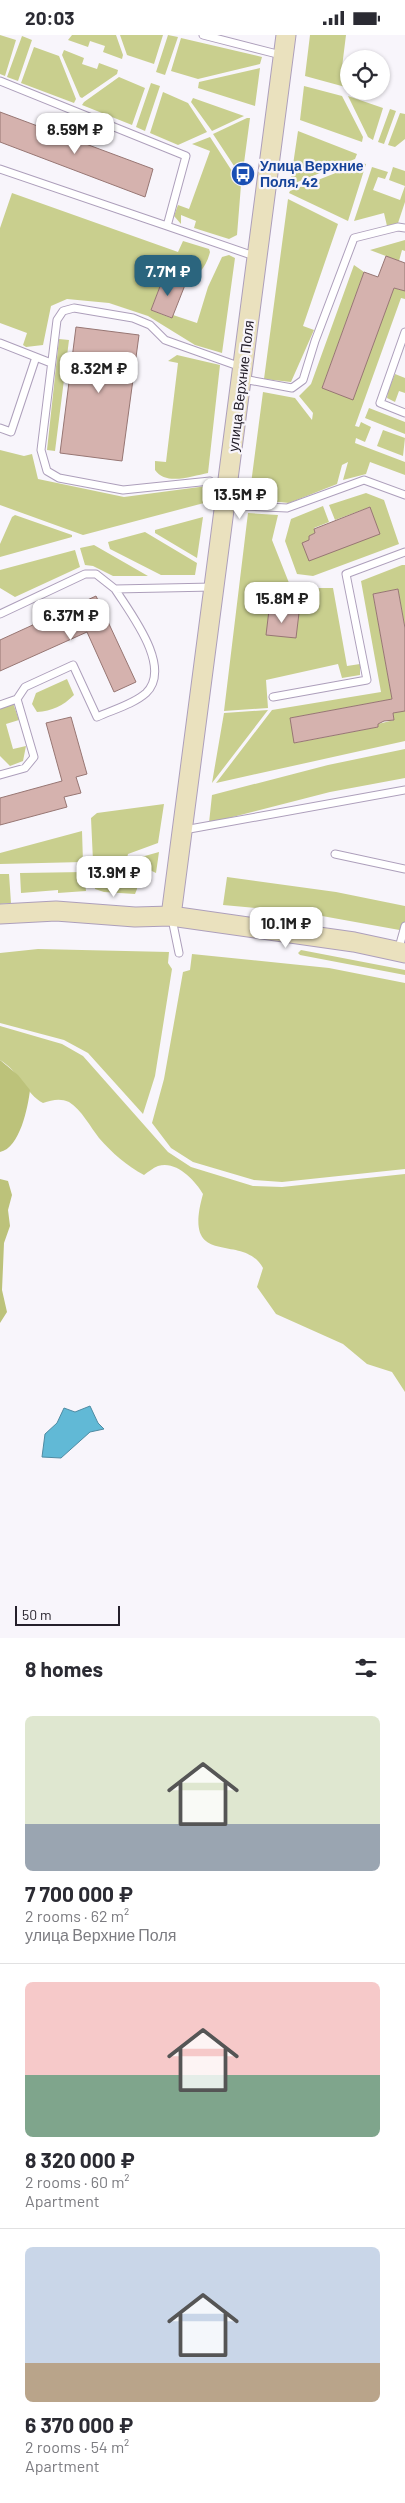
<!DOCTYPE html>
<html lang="en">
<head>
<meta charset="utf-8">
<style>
  body { margin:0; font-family:Barlow,sans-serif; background:#f7f7f7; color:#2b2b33; height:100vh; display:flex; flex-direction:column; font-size:19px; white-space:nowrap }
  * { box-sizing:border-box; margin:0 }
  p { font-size:16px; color:#7c7c81 }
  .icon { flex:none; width:28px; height:28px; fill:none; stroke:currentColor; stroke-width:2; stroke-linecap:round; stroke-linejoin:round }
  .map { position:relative; height:1603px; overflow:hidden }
  .details { display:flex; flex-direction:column; background:#fff; flex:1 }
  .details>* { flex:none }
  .controls { position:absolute; left:340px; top:15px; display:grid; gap:10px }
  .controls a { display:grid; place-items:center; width:50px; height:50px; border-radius:50%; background:#fff; box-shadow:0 1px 4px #0004; font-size:25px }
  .scale { position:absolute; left:15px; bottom:12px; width:105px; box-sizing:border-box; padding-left:5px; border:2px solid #25202b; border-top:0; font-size:14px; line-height:18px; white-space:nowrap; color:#25202b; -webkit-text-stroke:4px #f8f5fb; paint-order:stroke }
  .price { position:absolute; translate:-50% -42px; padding:0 11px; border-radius:10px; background:#fff; color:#222; font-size:16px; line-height:32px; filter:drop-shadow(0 1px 2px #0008) }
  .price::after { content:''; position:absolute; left:50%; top:30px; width:15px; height:11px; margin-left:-8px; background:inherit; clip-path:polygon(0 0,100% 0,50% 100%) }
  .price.selected { background:#2b657e; color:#fff }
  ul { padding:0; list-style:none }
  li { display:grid; align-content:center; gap:10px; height:265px; padding:0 25px }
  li+li { border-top:1px solid #e1e1e2 }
  li span { display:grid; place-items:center; height:155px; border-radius:8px; color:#555 }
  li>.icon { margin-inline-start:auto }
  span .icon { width:90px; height:90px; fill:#fffc; stroke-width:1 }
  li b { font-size:21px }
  h2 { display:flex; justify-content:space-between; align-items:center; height:60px; padding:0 25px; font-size:21px }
  .status { display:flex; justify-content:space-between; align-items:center; height:35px; padding:0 25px; background:#fff; direction:ltr }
  .status svg { height:14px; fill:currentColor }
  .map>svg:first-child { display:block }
</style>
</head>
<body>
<div class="status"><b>20:03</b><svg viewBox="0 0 49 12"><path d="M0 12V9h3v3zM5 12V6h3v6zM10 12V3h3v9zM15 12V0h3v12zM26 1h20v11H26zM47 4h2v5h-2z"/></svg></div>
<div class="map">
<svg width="405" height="1603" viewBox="0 0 405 1603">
  <rect width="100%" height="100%" fill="#f8f5fb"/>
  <path fill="#c9cf8e" d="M 0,0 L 16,5 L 5,41 L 0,39 Z
    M 72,0 L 116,0 L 123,20 L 122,24 L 103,17 L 105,11 L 90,6 L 88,12 L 68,5 Z
    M 120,0 L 163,0 L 154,29 L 127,20 Z
    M 168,0 L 178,2 L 165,40 L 156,37 Z
    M 310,0 L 346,0 L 341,40 L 349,43 L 349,53 L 305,41 Z
    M 22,1 L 32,5 L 18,46 L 7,42 Z
    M 181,3 L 262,22 L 260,29 L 198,44 L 171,36 Z
    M 34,12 L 59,21 L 76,64 L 74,68 L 21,48 Z
    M 64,15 L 84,23 L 82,29 L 97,34 L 99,28 L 118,35 L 117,39 L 82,63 L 80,62 L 62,20 Z
    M 260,33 L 255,71 L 198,53 L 199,47 Z
    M 119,42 L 145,53 L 132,90 L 82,70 L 84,67 Z
    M 151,48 L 160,51 L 145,96 L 136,92 Z
    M 304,51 L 342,61 L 363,102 L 362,107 L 300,85 Z
    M 163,57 L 188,68 L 207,97 L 178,110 L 150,98 Z
    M 348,61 L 383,73 L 373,105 L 368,102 Z
    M 193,63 L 244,81 L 212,96 L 191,67 Z
    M 390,74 L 396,76 L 384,109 L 378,107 Z
    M 400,78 L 405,79 L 405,104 L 395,112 L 388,110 Z
    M 247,83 L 250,83 L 242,143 L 213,99 Z
    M 298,96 L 357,119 L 355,124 L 290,150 Z
    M 210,102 L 241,150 L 237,200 L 229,204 L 194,193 L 196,186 L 181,180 L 181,189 L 174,181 L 178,170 L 189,174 L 210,116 L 192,109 Z
    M 361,128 L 366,129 L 348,186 L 289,158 L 290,156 Z
    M 372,132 L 388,137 L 385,144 L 378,142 L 373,155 L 400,165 L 405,151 L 389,145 L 393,132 L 405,136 L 405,167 L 398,188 L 387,191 L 384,178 L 354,186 Z
    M 12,158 L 178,217 L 183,206 L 209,214 L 210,217 C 206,233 198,240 185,250 L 164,241 L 151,275 L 171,283 L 173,280 L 197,288 L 208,252 L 222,222 L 229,220 L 235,223 L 222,318 L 195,310 L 148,281 L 109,268 L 67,264 L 51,271 L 43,310 L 26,312 L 23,310 L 27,298 L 0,288 L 0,193 Z
    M 288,164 L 338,189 L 303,291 L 314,295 L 291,347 L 264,344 Z
    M 405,205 L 405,216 L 402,215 L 399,226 L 370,215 Z
    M 354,230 L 364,237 L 322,353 L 353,364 L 394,253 L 405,256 L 405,264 L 401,263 L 355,391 L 359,392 L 361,387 L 371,392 L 365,407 L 356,403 L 355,408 L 405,427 L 405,440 L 370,427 L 366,439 L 343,445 L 348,427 L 342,430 L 337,449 L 289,468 L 249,464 L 263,357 L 295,363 L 312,385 L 313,378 L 299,361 L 311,349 Z
    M 59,304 L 69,305 L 55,416 L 47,415 Z
    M 177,320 L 220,330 L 208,438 C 192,441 166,451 155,435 L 155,426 L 166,427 L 178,328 L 168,326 Z
    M 395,339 L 405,343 L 405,358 L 399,356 L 395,367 L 387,363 L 388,356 Z
    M 369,373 L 405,387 L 405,399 L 365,383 Z
    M 383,395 L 405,403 L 403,421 L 377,411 Z
    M 0,415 L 24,421 L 32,419 L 38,444 L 124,462 L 207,451 L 204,468 L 83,500 L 0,470 Z
    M 366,458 L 384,465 L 399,509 L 313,541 L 297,539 L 285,506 L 291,484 L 323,471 L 329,487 L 314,493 L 315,498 L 309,501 L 309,526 L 370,472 L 335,485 L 329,470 Z
    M 248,478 L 278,480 L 272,505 L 291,553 L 333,553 L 347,631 L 360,629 L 360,640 L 342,643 L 338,629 L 266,645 L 268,673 L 224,676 Z
    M 15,480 L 72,500 L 72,502 L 0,522 L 0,509 L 12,482 Z
    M 203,482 L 197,523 L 155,498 L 155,495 Z
    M 145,497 L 197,528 L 195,540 L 161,540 L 110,514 L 108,507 Z
    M 94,510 L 148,541 L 113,541 L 93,531 L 85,530 L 80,513 Z
    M 75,515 L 80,532 L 15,562 L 0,553 L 0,535 Z
    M 402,530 L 405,530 L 405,593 L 398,554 L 373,559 L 392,664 L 290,683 L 295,708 L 378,692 L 378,689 L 394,685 L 393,678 L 405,676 L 405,706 L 216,748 L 272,675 L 381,657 L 361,546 Z
    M 67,644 L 74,660 C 63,671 52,676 37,677 L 32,669 L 36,658 Z
    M 13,668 L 19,685 L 6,689 L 13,714 L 26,711 L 23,726 L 10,731 L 0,721 L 0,674 Z
    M 268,675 L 212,748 L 224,678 Z
    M 405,714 L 405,743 L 330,757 L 209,788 L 212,760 L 328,730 Z
    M 164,769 L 158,808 L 128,819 L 127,823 L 93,826 L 91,783 L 97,778 Z
    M 82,796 L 83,827 L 0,829 L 0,818 Z
    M 159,817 L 156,838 L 133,827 L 134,824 Z
    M 125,834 L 137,837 L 137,854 L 135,859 L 104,857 L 95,854 L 94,839 L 99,835 Z
    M 84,837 L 86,856 L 58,858 L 58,855 L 21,858 L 20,838 Z
    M 0,839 L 9,839 L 11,868 L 0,869 Z
    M 227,842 L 336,857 L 405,871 L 405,896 L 300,877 L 223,870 Z
    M 38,914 L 169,917 L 168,928 L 172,934 L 155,1041 L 143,1079 L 88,1018 L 64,1005 L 0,988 L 0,918 Z
    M 301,915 L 405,935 L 405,940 L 300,920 L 298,918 Z
    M 192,919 L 329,933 L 405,948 L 405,1134 L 282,1147 L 254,1145 L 193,1127 L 171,1113 L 152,1088 L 164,1044 L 183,937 L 190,935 Z
    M 0,991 L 62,1009 L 83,1021 L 168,1117 L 191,1132 L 253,1151 L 282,1152 L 405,1139 L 405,1357 L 392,1337 L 367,1329 L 343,1309 L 276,1279 L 257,1252 L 263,1233 C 243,1196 181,1237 203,1159 C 195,1145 176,1125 158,1131 C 153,1133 148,1137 144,1140 C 127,1131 112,1118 99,1103 C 91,1093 81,1074 69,1067 C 60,1063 52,1065 43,1068 C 26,1059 19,1036 0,1025 Z"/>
  <path fill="#bcc27a" d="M 0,1025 L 18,1040 L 30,1055 C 28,1072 20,1113 0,1117 Z
    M 0,1144 L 8,1146 L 12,1160 L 8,1175 L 10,1191 L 4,1208 L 3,1232 L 2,1255 L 7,1277 L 0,1288 Z"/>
  <path fill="#61b9d6" stroke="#4f8ba3" d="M 90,1371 L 98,1388 L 104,1394 L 90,1397 L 61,1423 L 42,1422 L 45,1399 L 57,1388 L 64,1373 L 75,1377 Z"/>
  <path fill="#d5b2ae" stroke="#977673" d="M 0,77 L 153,134 L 145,162 L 0,107 Z
    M 386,221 L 405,228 L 405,256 L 394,253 L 353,365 L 322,353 L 364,237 L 378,242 Z
    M 164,241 L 185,250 L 172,283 L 151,275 Z
    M 76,292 L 139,300 L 122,426 L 60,418 Z
    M 370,472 L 380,499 L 309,526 L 302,508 L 309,505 L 309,501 L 315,498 L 314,494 Z
    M 398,554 L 405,593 L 405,676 L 393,678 L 394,685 L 384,686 L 378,689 L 378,692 L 294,708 L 290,683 L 392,664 L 373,559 Z
    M 96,561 L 136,647 L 114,657 L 87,597 L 0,636 L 0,605 Z
    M 269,575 L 299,578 L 296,603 L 266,600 Z
    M 71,682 L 87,739 L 76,742 L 81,758 L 64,762 L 67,772 L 0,790 L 0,763 L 62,746 L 46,688 Z"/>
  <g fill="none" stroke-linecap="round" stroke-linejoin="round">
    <g stroke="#ad9fbb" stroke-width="9">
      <path id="lane" d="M 203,0 L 281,20
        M 0,46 L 186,121 L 167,191 L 257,222
        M 0,134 L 167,191
        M 405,297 L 380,368 L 405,378
        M 0,308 L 51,328
        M 243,344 L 292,353 L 303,345 L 315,306 L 354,203 L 398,192 L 405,193
        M 0,393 L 11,397 L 36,322
        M 210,446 L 123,455 L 59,443 L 47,436 L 41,415 L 57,285 L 63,276 L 74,273 L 133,283 L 150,290 L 165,305 L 241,332
        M 226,470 L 287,473 L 364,445 L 405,460
        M 0,579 L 85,539 L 96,539 L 115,554 L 213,552
        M 273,662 L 367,645 L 346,539 L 405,517
        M 17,664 L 25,652 L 73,630 L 97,682 C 112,675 134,669 146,658 C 173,632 130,578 115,554
        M 0,670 L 17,664 L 34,722 L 25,733 L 0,740
        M 184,795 L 405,755
        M 335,819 L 405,834
        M 172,884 L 179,918
        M 398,916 L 405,891"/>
    </g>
    <g stroke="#ad9fbb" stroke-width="21">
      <path id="secondary" d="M 0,879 L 56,876 L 135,882 L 171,881 L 354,907 L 405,918
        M 171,881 L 286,0"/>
    </g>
    <use href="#lane" stroke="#fff" stroke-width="7"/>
    <use href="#secondary" stroke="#eae1be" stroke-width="19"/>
  </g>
  <defs>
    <g id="bus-disc" transform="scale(1.25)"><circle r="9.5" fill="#1a4fb4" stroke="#f8f5fb"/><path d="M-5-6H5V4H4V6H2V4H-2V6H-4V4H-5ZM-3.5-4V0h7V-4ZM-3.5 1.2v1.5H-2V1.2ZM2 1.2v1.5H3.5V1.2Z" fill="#fff"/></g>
  </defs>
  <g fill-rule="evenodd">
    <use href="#bus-disc" x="243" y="139"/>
  </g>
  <g text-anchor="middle" stroke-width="4.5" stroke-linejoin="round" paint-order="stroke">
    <g font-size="14" font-weight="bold" fill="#164399" stroke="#f8f5fb" text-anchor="start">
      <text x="260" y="136">Улица Верхние<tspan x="260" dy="16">Поля, 42</tspan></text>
    </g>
    <g font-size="14" fill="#25202b" stroke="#f8f5fb">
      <text transform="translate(241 351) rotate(-83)" y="5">улица Верхние Поля</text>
    </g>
  </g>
</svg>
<div class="controls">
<a><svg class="icon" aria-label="locate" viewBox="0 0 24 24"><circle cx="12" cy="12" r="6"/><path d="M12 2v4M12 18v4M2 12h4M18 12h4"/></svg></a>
</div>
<div class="scale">50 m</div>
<b class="price" style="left:75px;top:120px">8.59M ₽</b>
<b class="price selected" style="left:168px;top:262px">7.7M ₽</b>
<b class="price" style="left:99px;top:359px">8.32M ₽</b>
<b class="price" style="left:240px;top:485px">13.5M ₽</b>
<b class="price" style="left:282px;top:589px">15.8M ₽</b>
<b class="price" style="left:71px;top:606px">6.37M ₽</b>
<b class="price" style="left:114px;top:863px">13.9M ₽</b>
<b class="price" style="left:286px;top:914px">10.1M ₽</b>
</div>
<section class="details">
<h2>8 homes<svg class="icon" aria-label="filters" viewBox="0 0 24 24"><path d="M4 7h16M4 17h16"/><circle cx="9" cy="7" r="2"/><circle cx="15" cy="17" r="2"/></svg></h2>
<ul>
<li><span style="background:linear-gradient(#dfe7d0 70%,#9aa5b1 0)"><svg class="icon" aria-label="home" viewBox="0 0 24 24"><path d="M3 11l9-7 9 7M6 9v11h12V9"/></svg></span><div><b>7 700 000 ₽</b><p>2 rooms · 62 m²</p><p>улица Верхние Поля</p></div></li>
<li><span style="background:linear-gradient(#f6c9c9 60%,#7fa58c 0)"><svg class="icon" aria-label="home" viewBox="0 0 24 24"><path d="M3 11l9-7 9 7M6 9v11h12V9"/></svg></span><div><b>8 320 000 ₽</b><p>2 rooms · 60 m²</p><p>Apartment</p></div></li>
<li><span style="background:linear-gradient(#c9d6e8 75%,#b9a48a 0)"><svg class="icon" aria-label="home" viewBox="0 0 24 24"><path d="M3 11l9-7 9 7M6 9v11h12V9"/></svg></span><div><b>6 370 000 ₽</b><p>2 rooms · 54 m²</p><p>Apartment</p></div></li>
</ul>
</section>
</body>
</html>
